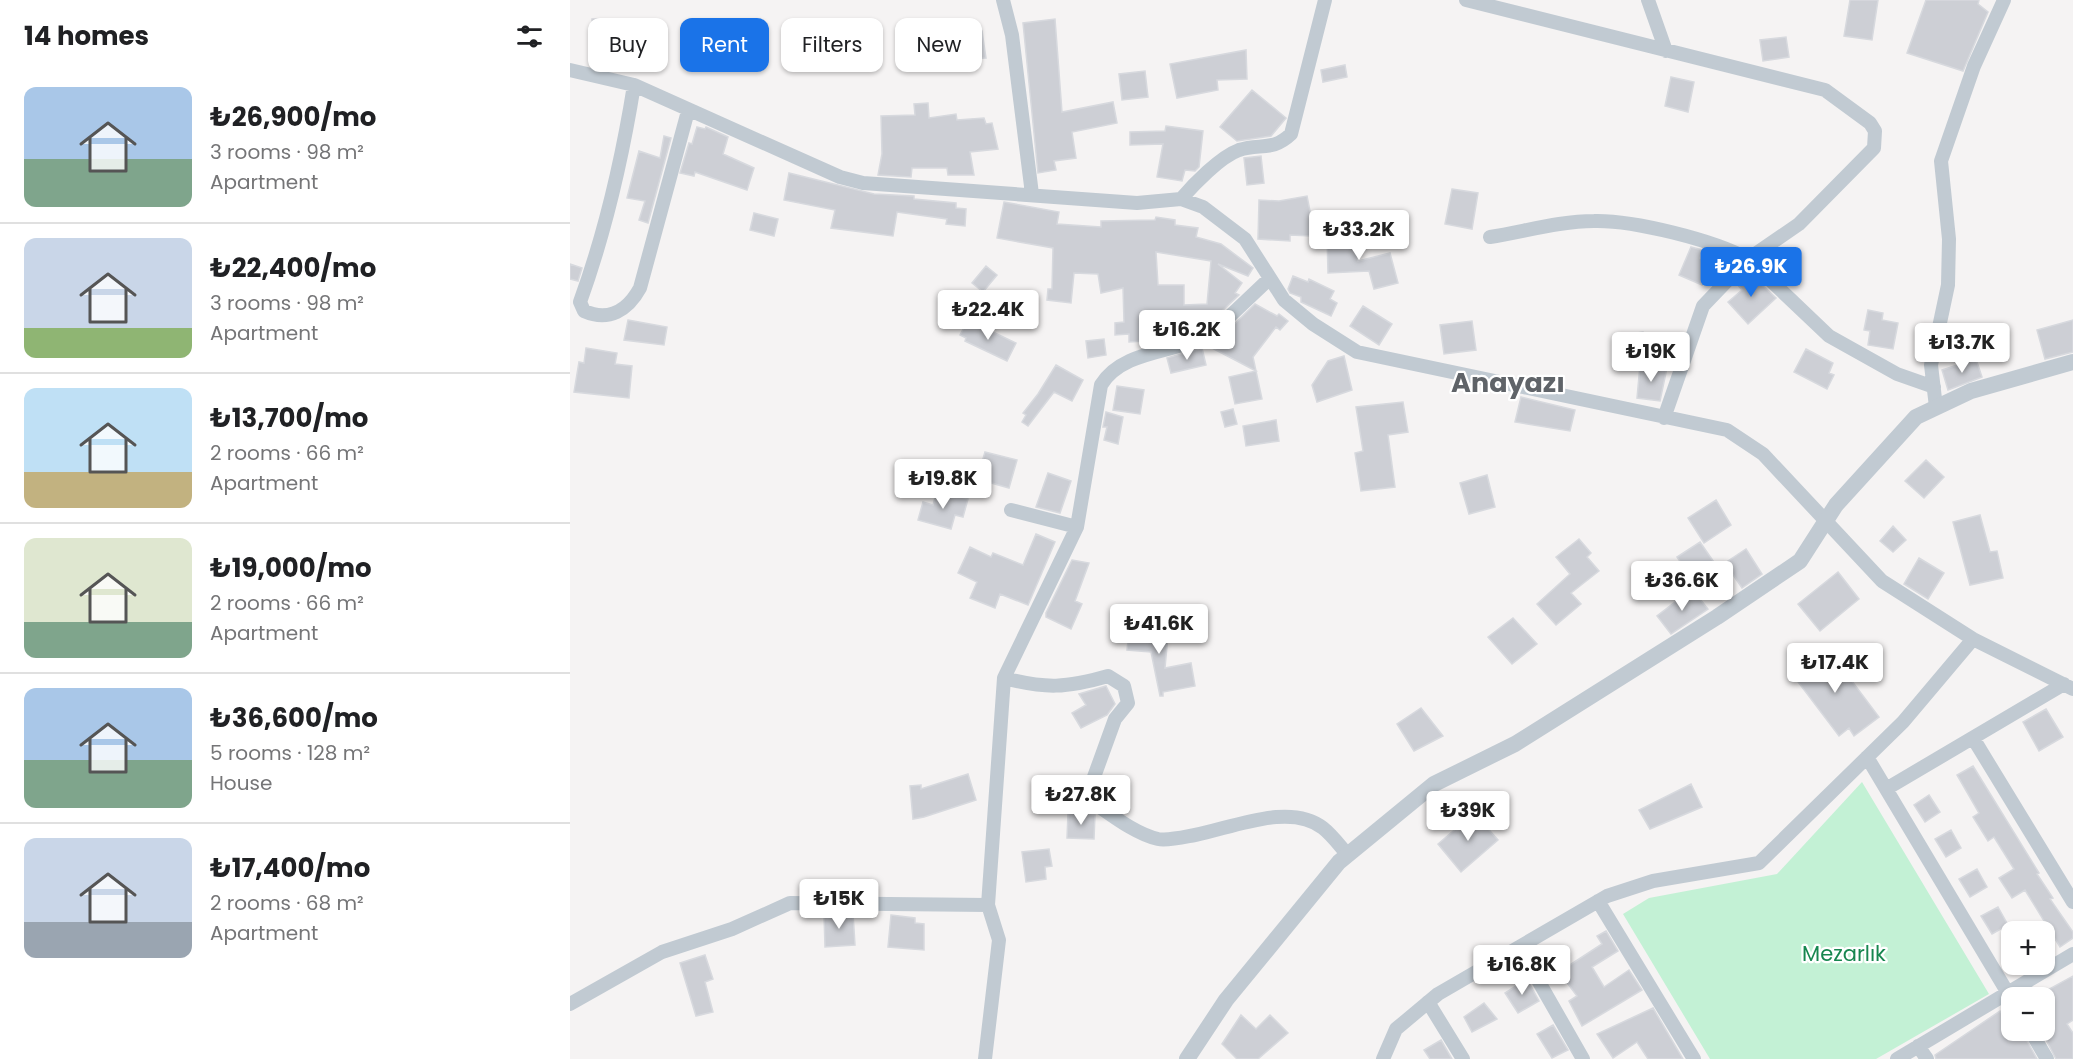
<!DOCTYPE html>
<html lang="en">
<head>
<meta charset="utf-8">
<style>
  body { margin:0; font-family:Poppins,sans-serif; background:#f2f2f2; color:#202124; height:100vh; display:flex; flex-direction:column; font-size:22px; white-space:nowrap }
  * { box-sizing:border-box; margin:0 }
  p { font-size:20px; color:#757577 }
  .icon { flex:none; width:33px; height:33px; fill:none; stroke:currentColor; stroke-width:2; stroke-linecap:round; stroke-linejoin:round }
  .map { position:relative; flex:1; overflow:hidden }
  .drawer { display:flex; flex-direction:column; background:#fff; width:570px }
  .drawer>* { flex:none }
  .top-card { position:absolute; left:18px; top:18px; width:570px; height:54px; display:flex; gap:12px }
  .fabs { position:absolute; left:1431px; top:921px; display:grid; gap:12px }
  .fabs a { display:grid; place-items:center; width:54px; height:54px; border-radius:12px; background:#fff; box-shadow:0 2px 4px #0004; font-size:30px }
  .price { position:absolute; translate:-50% -51px; padding:0 14px; border-radius:6px; background:#fff; color:#222; font-size:20px; line-height:39px; filter:drop-shadow(0 2px 3px #0008) }
  .price::after { content:''; position:absolute; left:50%; top:36px; width:18px; height:14px; margin-left:-9px; background:inherit; clip-path:polygon(0 0,100% 0,50% 100%) }
  .price.active { background:#1a73e8; color:#fff }
  ul { padding:0; list-style:none }
  li { display:flex; align-items:center; gap:18px; height:150px; padding:0 24px }
  li+li { border-top:2px solid #e0e0e0 }
  li span { display:grid; place-items:center; flex:none; width:168px; height:120px; border-radius:12px; color:#555 }
  li>.icon { margin-inline-start:auto }
  span .icon { width:72px; height:72px; fill:#fffc; stroke-width:1 }
  li b { font-size:26px }
  h2 { display:flex; justify-content:space-between; align-items:center; height:72px; padding:0 24px; font-size:26px }
  .tag { padding:0 21px; border-radius:12px; background:#fff; box-shadow:0 2px 4px #0004; font-size:21px; line-height:54px }
  .tag.active { background:#1a73e8; color:#fff }
  main { display:flex; flex:1; min-height:0 }
  .map>svg:first-child { display:block }
</style>
</head>
<body>
<main>
<section class="drawer">
<h2>14 homes<svg class="icon" aria-label="filters" viewBox="0 0 24 24"><path d="M4 7h16M4 17h16"/><circle cx="9" cy="7" r="2"/><circle cx="15" cy="17" r="2"/></svg></h2>
<ul>
<li><span style="background:linear-gradient(#a9c7e8 60%,#7fa58c 0)"><svg class="icon" aria-label="home" viewBox="0 0 24 24"><path d="M3 11l9-7 9 7M6 9v11h12V9"/></svg></span><div><b>₺26,900/mo</b><p>3 rooms · 98 m²</p><p>Apartment</p></div></li>
<li><span style="background:linear-gradient(#c9d6e8 75%,#8fb573 0)"><svg class="icon" aria-label="home" viewBox="0 0 24 24"><path d="M3 11l9-7 9 7M6 9v11h12V9"/></svg></span><div><b>₺22,400/mo</b><p>3 rooms · 98 m²</p><p>Apartment</p></div></li>
<li><span style="background:linear-gradient(#bfe0f5 70%,#c2b280 0)"><svg class="icon" aria-label="home" viewBox="0 0 24 24"><path d="M3 11l9-7 9 7M6 9v11h12V9"/></svg></span><div><b>₺13,700/mo</b><p>2 rooms · 66 m²</p><p>Apartment</p></div></li>
<li><span style="background:linear-gradient(#dfe7d0 70%,#7fa58c 0)"><svg class="icon" aria-label="home" viewBox="0 0 24 24"><path d="M3 11l9-7 9 7M6 9v11h12V9"/></svg></span><div><b>₺19,000/mo</b><p>2 rooms · 66 m²</p><p>Apartment</p></div></li>
<li><span style="background:linear-gradient(#a9c7e8 60%,#7fa58c 0)"><svg class="icon" aria-label="home" viewBox="0 0 24 24"><path d="M3 11l9-7 9 7M6 9v11h12V9"/></svg></span><div><b>₺36,600/mo</b><p>5 rooms · 128 m²</p><p>House</p></div></li>
<li><span style="background:linear-gradient(#c9d6e8 70%,#9aa5b1 0)"><svg class="icon" aria-label="home" viewBox="0 0 24 24"><path d="M3 11l9-7 9 7M6 9v11h12V9"/></svg></span><div><b>₺17,400/mo</b><p>2 rooms · 68 m²</p><p>Apartment</p></div></li>
</ul>
</section>
<div class="map">
<svg width="1503" height="1059" viewBox="0 0 1503 1059">
  <rect width="100%" height="100%" fill="#f5f3f3"/>
  <path fill="#c3f1d5" d="M 1292,782 L 1419,994 L 1306,1059 L 1140,1059 L 1053,914 L 1079,898 L 1207,874 Z"/>
  <path fill="#cdcfd5" stroke="#d7d9de" stroke-width="1.5" fill-rule="evenodd" d="M 1280,0 L 1308,0 L 1302,40 L 1274,36 Z
    M 1356,0 L 1409,0 L 1408,4 L 1418,12 L 1393,71 L 1337,53 Z
    M 22,19 L 34,19 L 35,51 L 23,50 Z
    M 485,19 L 492,112 L 543,102 L 547,123 L 502,132 L 506,158 L 484,161 L 486,170 L 468,173 L 453,23 Z
    M 412,31 L 416,58 L 387,60 L 385,33 Z
    M 1216,37 L 1219,57 L 1193,61 L 1190,40 Z
    M 676,50 L 677,79 L 647,80 L 648,90 L 607,98 L 600,64 Z
    M 775,65 L 777,77 L 753,82 L 751,70 Z
    M 575,71 L 578,97 L 552,100 L 549,74 Z
    M 1101,77 L 1124,82 L 1118,112 L 1095,106 Z
    M 682,90 L 716,118 L 701,136 L 667,141 L 650,127 Z
    M 358,103 L 359,118 L 386,114 L 387,120 L 414,118 L 416,124 L 422,123 L 428,149 L 400,152 L 404,175 L 378,175 L 377,168 L 342,168 L 341,177 L 308,175 L 312,154 L 311,116 L 345,115 L 344,104 Z
    M 596,126 L 633,131 L 629,167 L 625,171 L 615,170 L 612,181 L 587,177 L 593,144 L 560,145 L 560,132 L 595,131 Z
    M 127,127 L 135,129 L 136,127 L 158,137 L 153,154 L 184,168 L 177,190 L 125,172 L 124,176 L 110,173 L 119,143 L 122,144 Z
    M 94,136 L 101,138 L 78,223 L 69,220 L 75,201 L 57,198 L 69,151 L 90,158 Z
    M 691,156 L 694,183 L 677,185 L 674,158 Z
    M 219,173 L 304,194 L 344,196 L 344,199 L 386,203 L 386,208 L 396,209 L 395,226 L 376,224 L 377,219 L 327,212 L 323,236 L 261,228 L 265,210 L 214,200 Z
    M 882,189 L 908,193 L 902,229 L 875,224 Z
    M 737,196 L 742,221 L 741,236 L 720,235 L 720,241 L 688,239 L 689,200 L 709,201 Z
    M 434,202 L 489,212 L 487,224 L 531,227 L 531,221 L 585,220 L 586,217 L 605,220 L 605,225 L 628,228 L 626,237 L 651,244 L 683,268 L 678,276 L 648,264 L 672,283 L 665,293 L 669,295 L 636,326 L 597,340 L 596,329 L 574,333 L 575,341 L 559,342 L 559,334 L 545,335 L 545,323 L 554,322 L 553,288 L 531,293 L 528,274 L 504,273 L 501,303 L 477,300 L 478,289 L 482,289 L 483,248 L 427,238 ZM 586,252 L 641,261 L 637,304 L 614,305 L 614,285 L 588,285 Z
    M 184,213 L 208,219 L 204,236 L 180,230 Z
    M 786,235 L 788,261 L 820,253 L 828,283 L 804,289 L 799,271 L 758,273 L 757,236 Z
    M 1121,247 L 1133,250 L 1130,258 L 1141,262 L 1132,285 L 1109,275 Z
    M 0,264 L 12,268 L 8,281 L 0,279 Z
    M 416,266 L 427,275 L 413,292 L 402,283 Z
    M 1178,272 L 1206,298 L 1178,324 L 1158,302 L 1172,290 L 1167,284 Z
    M 723,276 L 738,282 L 739,279 L 764,291 L 760,299 L 767,303 L 761,316 L 731,302 L 731,297 L 720,293 L 718,289 Z
    M 685,304 L 707,316 L 709,314 L 718,321 L 710,330 L 706,327 L 683,357 L 692,399 L 665,404 L 659,377 L 686,371 L 638,346 L 647,341 Z
    M 793,306 L 822,324 L 809,345 L 780,326 Z
    M 1298,310 L 1313,313 L 1312,320 L 1328,323 L 1323,349 L 1298,345 L 1300,331 L 1294,330 Z
    M 58,320 L 97,327 L 94,345 L 54,340 Z
    M 398,320 L 446,343 L 437,361 L 395,341 L 396,338 L 390,335 Z
    M 1503,320 L 1503,352 L 1475,359 L 1467,330 Z
    M 902,321 L 906,350 L 874,354 L 870,325 Z
    M 1073,332 L 1078,362 L 1065,364 L 1060,334 Z
    M 534,339 L 536,355 L 518,358 L 516,341 Z
    M 16,348 L 47,353 L 45,364 L 62,366 L 59,398 L 4,392 L 9,362 L 14,363 Z
    M 632,348 L 636,365 L 601,373 L 597,358 Z
    M 1236,349 L 1263,363 L 1259,373 L 1264,375 L 1257,389 L 1224,372 Z
    M 774,356 L 782,390 L 747,402 L 742,385 L 758,361 Z
    M 1406,359 L 1412,377 L 1378,390 L 1372,370 Z
    M 486,365 L 513,380 L 502,401 L 484,392 L 458,426 L 452,422 L 456,415 L 453,413 L 468,394 Z
    M 1070,365 L 1097,368 L 1090,401 L 1067,398 Z
    M 547,386 L 574,390 L 570,414 L 543,410 Z
    M 951,397 L 1005,410 L 1000,431 L 945,422 Z
    M 833,402 L 838,432 L 818,435 L 825,487 L 791,491 L 785,453 L 793,451 L 786,407 Z
    M 663,409 L 667,424 L 655,427 L 651,412 Z
    M 536,412 L 553,417 L 548,444 L 534,440 L 537,427 L 533,427 Z
    M 706,420 L 709,441 L 676,446 L 673,426 Z
    M 415,452 L 447,460 L 439,488 L 407,479 Z
    M 1356,460 L 1374,477 L 1354,498 L 1335,481 Z
    M 478,473 L 501,481 L 490,513 L 466,507 Z
    M 917,475 L 925,507 L 899,514 L 890,483 Z
    M 367,490 L 398,499 L 393,517 L 385,515 L 381,529 L 348,520 L 353,502 L 363,505 Z
    M 1146,500 L 1161,525 L 1134,543 L 1118,518 Z
    M 1410,515 L 1420,552 L 1427,551 L 1433,578 L 1400,585 L 1383,522 Z
    M 1323,526 L 1336,540 L 1323,552 L 1310,541 Z
    M 466,534 L 485,542 L 458,605 L 430,594 L 425,608 L 400,598 L 407,582 L 388,573 L 400,547 L 421,557 L 423,553 L 453,565 Z
    M 1009,539 L 1021,553 L 1017,557 L 1029,571 L 1001,593 L 1011,604 L 986,625 L 967,604 L 1000,574 L 986,557 Z
    M 1130,542 L 1146,565 L 1123,581 L 1107,557 Z
    M 1176,549 L 1192,574 L 1172,588 L 1155,563 Z
    M 1349,558 L 1374,573 L 1358,599 L 1334,584 Z
    M 502,560 L 519,563 L 505,601 L 512,604 L 501,629 L 476,617 L 476,613 Z
    M 1268,572 L 1289,599 L 1250,631 L 1228,604 Z
    M 1122,589 L 1138,609 L 1101,634 L 1087,616 Z
    M 943,618 L 967,644 L 942,664 L 918,637 Z
    M 560,620 L 599,624 L 595,668 L 621,663 L 625,686 L 593,692 L 593,696 L 590,696 L 581,652 L 557,650 Z
    M 1257,648 L 1309,717 L 1284,736 L 1279,728 L 1269,736 L 1222,674 Z
    M 536,686 L 545,704 L 537,715 L 511,728 L 502,713 L 516,705 L 509,694 Z
    M 851,708 L 873,736 L 844,751 L 827,724 Z
    M 1476,709 L 1493,737 L 1469,751 L 1453,722 Z
    M 1403,766 L 1469,873 L 1467,874 L 1483,898 L 1480,899 L 1503,932 L 1503,938 L 1490,947 L 1455,890 L 1442,898 L 1429,878 L 1444,869 L 1424,837 L 1418,841 L 1403,817 L 1409,813 L 1387,775 Z
    M 398,774 L 406,800 L 354,817 L 343,819 L 340,786 L 351,785 L 351,789 Z
    M 1121,784 L 1132,807 L 1080,829 L 1069,810 Z
    M 1359,795 L 1370,812 L 1355,822 L 1344,805 Z
    M 498,813 L 525,815 L 524,839 L 497,838 Z
    M 904,813 L 928,840 L 891,872 L 868,844 Z
    M 1381,830 L 1391,848 L 1376,857 L 1365,839 Z
    M 479,849 L 482,866 L 475,867 L 476,879 L 456,882 L 452,852 Z
    M 1407,869 L 1417,887 L 1400,897 L 1389,879 Z
    M 1428,907 L 1438,925 L 1422,934 L 1411,916 Z
    M 283,913 L 285,945 L 255,947 L 254,915 Z
    M 321,915 L 345,918 L 345,923 L 354,924 L 354,950 L 318,947 Z
    M 1036,931 L 1048,951 L 1022,967 L 1034,987 L 1059,970 L 1072,990 L 1012,1026 L 999,1001 L 1007,996 L 989,972 L 1032,944 L 1027,936 Z
    M 135,955 L 143,979 L 135,982 L 143,1012 L 126,1016 L 110,963 Z
    M 1503,976 L 1503,1020 L 1497,1024 L 1503,1033 L 1503,1059 L 1486,1059 L 1471,1030 L 1474,1030 L 1474,992 Z
    M 957,979 L 969,1001 L 948,1013 L 935,993 Z
    M 914,1003 L 927,1019 L 902,1032 L 894,1017 Z
    M 1083,1008 L 1113,1059 L 1078,1059 L 1067,1042 L 1043,1058 L 1027,1034 Z
    M 1442,1010 L 1442,1030 L 1451,1030 L 1467,1059 L 1366,1059 L 1365,1055 L 1430,1011 L 1433,1015 Z
    M 671,1015 L 686,1029 L 700,1015 L 718,1033 L 688,1059 L 667,1059 L 652,1044 Z
    M 983,1025 L 998,1050 L 982,1058 L 967,1034 Z
    M 871,1040 L 882,1059 L 860,1059 L 854,1050 Z"/>
  <g fill="none" stroke-linecap="round" stroke-linejoin="round">
    <path stroke="#c1cad2" stroke-width="14" d="M 433,0 L 442,35 L 462,194
      M 896,0 L 1255,90 L 1300,123 L 1305,131 L 1304,148 L 1229,224 L 1178,259 L 1259,336 L 1327,374 L 1364,387
      M 1078,0 L 1096,51
      M 0,70 L 64,85 L 270,177 L 293,183 L 567,203 L 611,199 L 633,207 L 675,239 L 714,300 L 743,324 L 787,352 L 1157,430 L 1193,454 L 1312,581 L 1403,639 L 1503,689
      M 64,85 C 52,160 36,230 10,302 L 14,311 C 39,322 58,310 70,288 L 118,111
      M 611,199 C 624,184 650,157 669,150 C 690,143 702,152 721,134 L 755,0
      M 920,237 C 953,232 990,221 1024,221 C 1063,220 1144,240 1178,259 L 1133,306 L 1094,418
      M 1366,407 L 1361,365 L 1378,285 L 1379,239 L 1371,161 L 1404,66 L 1434,0
      M 441,510 L 507,527
      M 434,678 C 476,689 496,688 538,676 L 554,686 L 558,703 L 545,719 L 520,788 L 524,803 C 543,816 566,834 588,839 C 598,841 614,837 625,835 C 662,828 720,802 753,828 C 762,835 770,846 778,855
      M 1403,738 L 1503,902
      M 1297,757 L 1442,1000
      M 1316,789 L 1494,684
      M 1028,901 L 1124,1059
      M 949,947 L 1013,1059
      M 858,1002 L 893,1059
      M 0,1004 L 92,952 L 162,929 L 220,903 L 418,905
      M 1460,1030 L 1477,1059
      M 1348,1046 L 1357,1059
      M 415,1059 L 429,940 L 418,905 L 434,678 L 507,527 L 531,385 C 553,349 608,353 641,334 L 699,279
      M 813,1059 L 826,1029 L 868,994 L 1037,896 L 1083,881 L 1189,863 L 1333,722 L 1403,639
      M 1327,1059 L 1503,954"/>
    <path stroke="#c1cad2" stroke-width="16" d="M 617,1059 L 656,1000 L 769,862 L 864,784 L 945,744 L 1147,617 L 1230,561 L 1266,505 L 1346,417 L 1401,391 L 1503,362"/>
  </g>
  <g text-anchor="middle" stroke-width="4.5" stroke-linejoin="round" paint-order="stroke">
    <g font-size="21" fill="#17864f" stroke="#fff">
      <text x="1274" y="961">Mezarlık</text>
    </g>
    <g font-size="27" font-weight="bold" fill="#5f6368" stroke="#fff">
      <text x="938" y="392">Anayazı</text>
    </g>
  </g>
</svg>
<div class="fabs">
<a>+</a>
<a>−</a>
</div>
<b class="price" style="left:789px;top:261px">₺33.2K</b>
<b class="price active" style="left:1181px;top:298px">₺26.9K</b>
<b class="price" style="left:418px;top:341px">₺22.4K</b>
<b class="price" style="left:617px;top:361px">₺16.2K</b>
<b class="price" style="left:1392px;top:374px">₺13.7K</b>
<b class="price" style="left:1081px;top:383px">₺19K</b>
<b class="price" style="left:373px;top:510px">₺19.8K</b>
<b class="price" style="left:1112px;top:612px">₺36.6K</b>
<b class="price" style="left:589px;top:655px">₺41.6K</b>
<b class="price" style="left:1265px;top:694px">₺17.4K</b>
<b class="price" style="left:511px;top:826px">₺27.8K</b>
<b class="price" style="left:898px;top:842px">₺39K</b>
<b class="price" style="left:269px;top:930px">₺15K</b>
<b class="price" style="left:952px;top:996px">₺16.8K</b>
<div class="top-card">
<a class="tag">Buy</a>
<a class="tag active">Rent</a>
<a class="tag">Filters</a>
<a class="tag">New</a>
</div>
</div>
</main>
</body>
</html>
